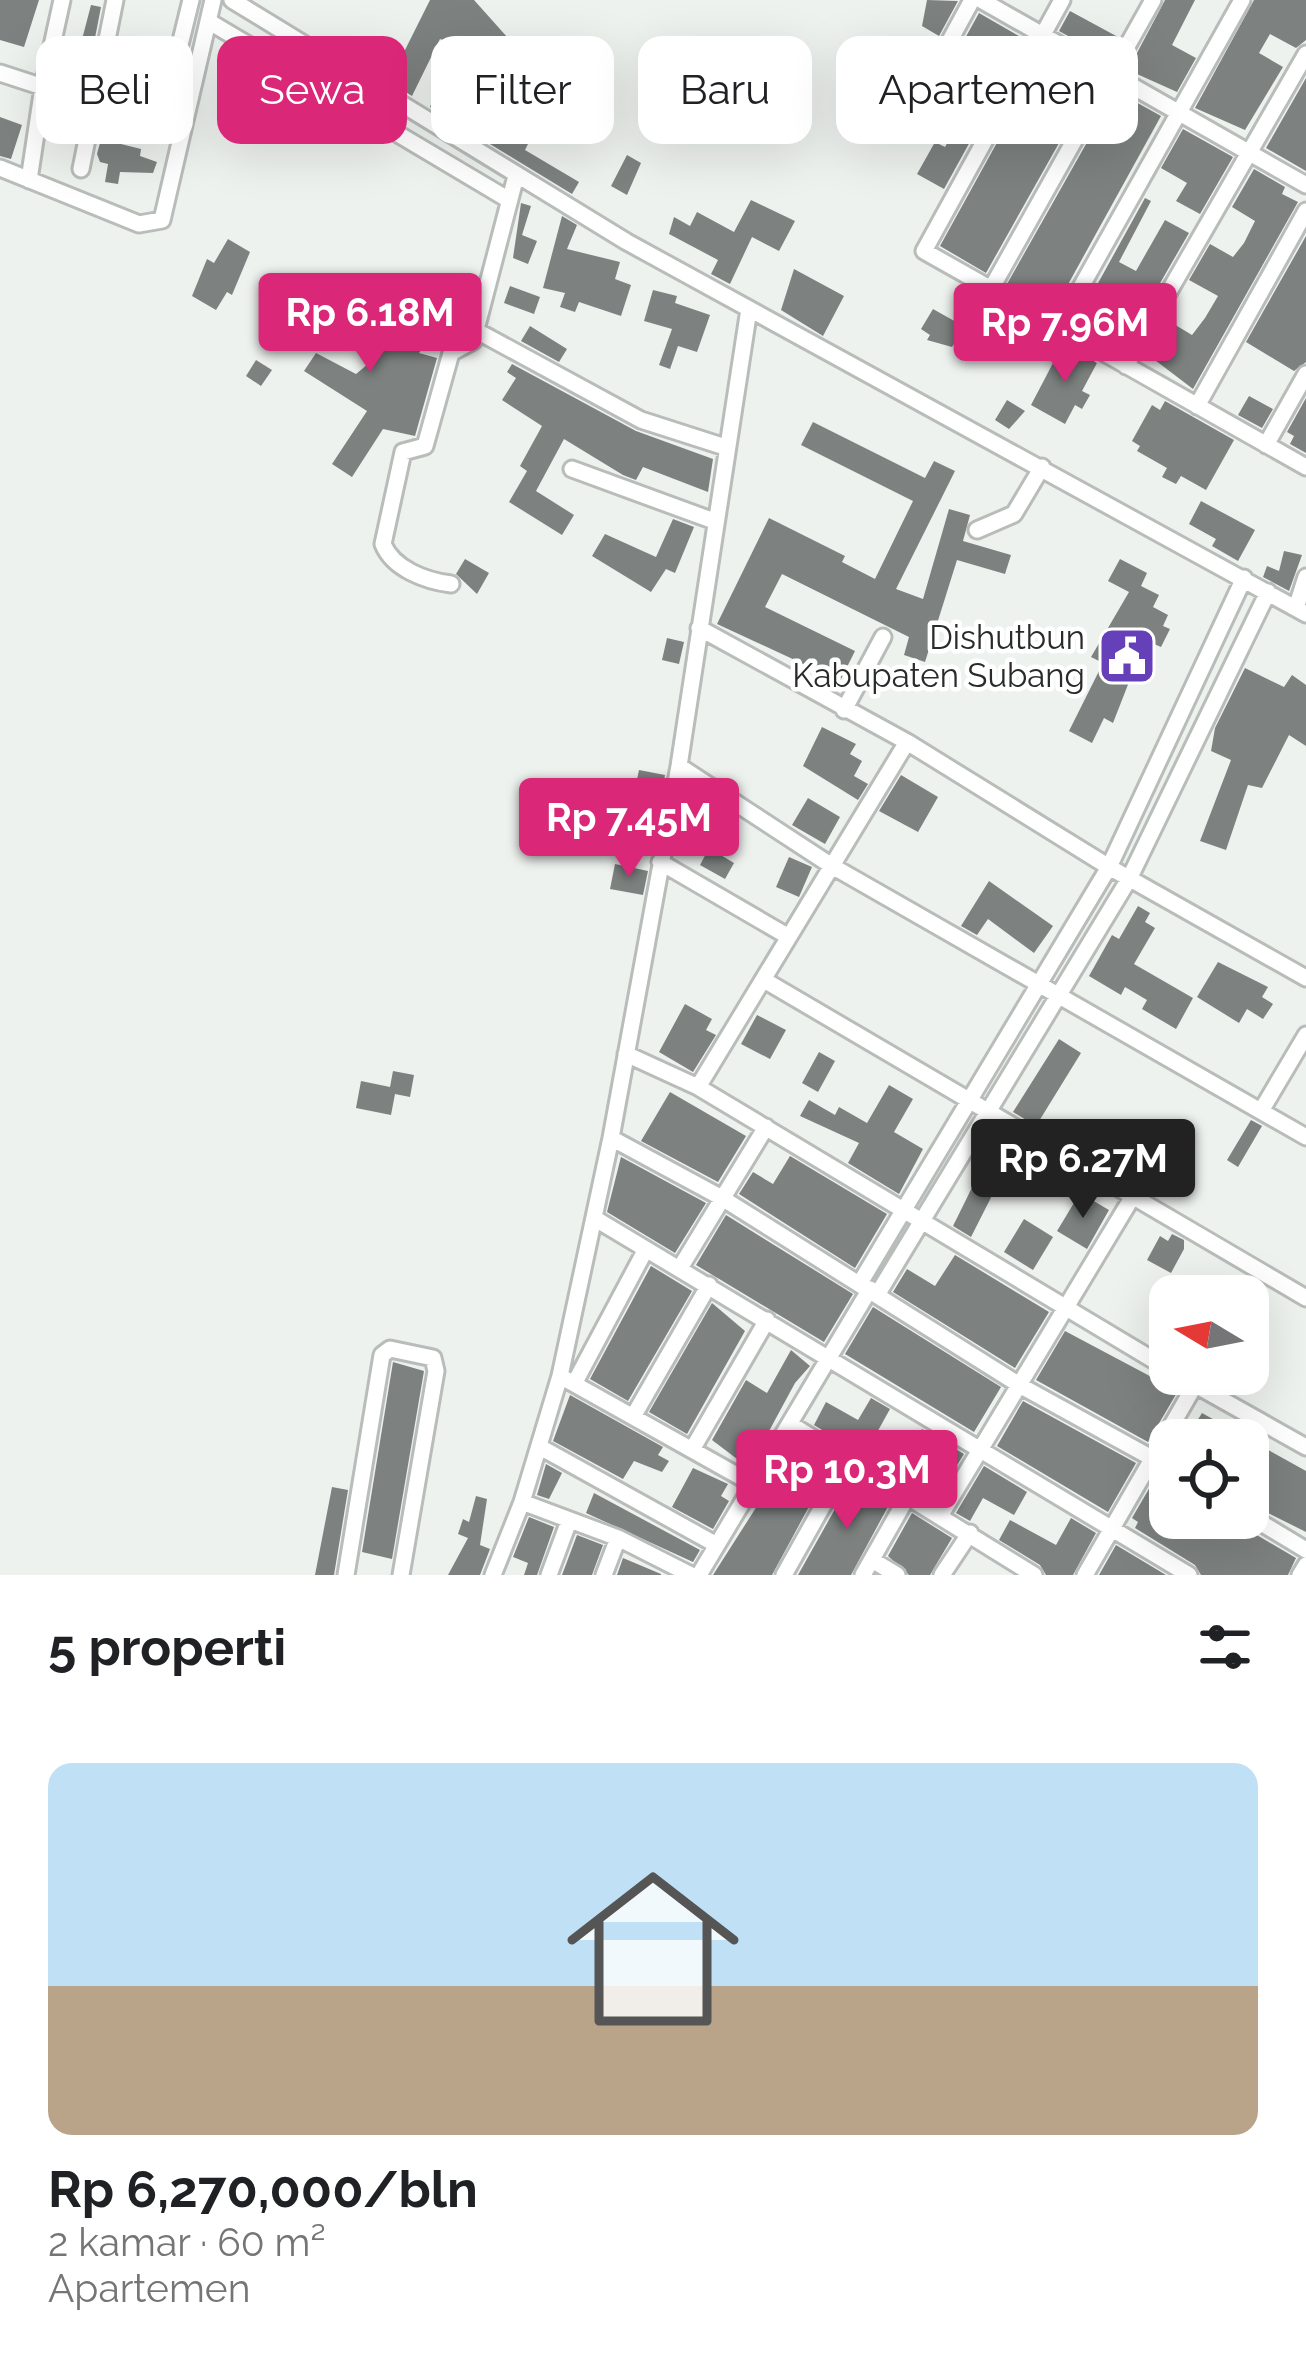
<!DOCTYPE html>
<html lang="id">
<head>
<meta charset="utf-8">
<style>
  body { margin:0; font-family:Raleway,sans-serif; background:#f2f2f2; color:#202124; height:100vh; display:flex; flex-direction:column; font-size:45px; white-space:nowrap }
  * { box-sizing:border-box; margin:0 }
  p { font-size:39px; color:#757577 }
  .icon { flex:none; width:66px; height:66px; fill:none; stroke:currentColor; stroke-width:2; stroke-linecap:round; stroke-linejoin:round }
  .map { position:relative; height:1575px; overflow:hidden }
  .panel { display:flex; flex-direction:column; background:#fff; flex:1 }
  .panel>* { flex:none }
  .banner { position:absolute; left:36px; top:36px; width:1236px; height:108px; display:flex; gap:24px }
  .needle { width:78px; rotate:280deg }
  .tools { position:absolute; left:1149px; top:1275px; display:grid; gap:24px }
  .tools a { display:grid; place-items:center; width:120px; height:120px; border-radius:24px; background:#fff; box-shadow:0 12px 48px #0002; font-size:60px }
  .price { position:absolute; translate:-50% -102px; padding:0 27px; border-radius:12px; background:#db2777; color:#fff; font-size:39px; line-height:78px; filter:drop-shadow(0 3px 6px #0008) }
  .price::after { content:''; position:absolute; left:50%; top:72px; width:36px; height:27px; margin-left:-18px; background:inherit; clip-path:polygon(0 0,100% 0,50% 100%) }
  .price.current { background:#222; color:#fff }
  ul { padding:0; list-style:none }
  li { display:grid; align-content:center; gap:24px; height:636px; padding:0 48px }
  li+li { border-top:3px solid #e0e0e0 }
  li span { display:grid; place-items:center; height:372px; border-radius:24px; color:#555 }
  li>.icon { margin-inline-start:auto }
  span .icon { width:216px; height:216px; fill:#fffc; stroke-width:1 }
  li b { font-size:51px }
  h2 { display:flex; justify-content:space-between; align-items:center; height:144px; padding:0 48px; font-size:51px }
  .chip { padding:0 42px; border-radius:24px; background:#fff; box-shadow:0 12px 48px #0002; font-size:42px; line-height:108px }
  .chip.current { background:#db2777; color:#fff }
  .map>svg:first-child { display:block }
</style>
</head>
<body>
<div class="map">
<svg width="1306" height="1575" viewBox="0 0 1306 1575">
  <rect width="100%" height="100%" fill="#eef2ef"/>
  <path fill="#7d8281" d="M 0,0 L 39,0 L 24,47 L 0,40 Z
    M 430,0 L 474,0 L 524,56 L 506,90 L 498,86 L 478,124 L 455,111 L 451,120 L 430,107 L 455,45 L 440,39 L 412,96 L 389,82 Z
    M 927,0 L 958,1 L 939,36 L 922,26 Z
    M 1165,0 L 1195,0 L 1172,45 L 1196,58 L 1177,92 L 1128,70 Z
    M 1254,0 L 1306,0 L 1306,40 L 1296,48 L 1270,34 L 1259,53 L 1283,67 L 1245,130 L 1195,108 Z
    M 91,5 L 101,7 L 87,79 L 82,95 L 68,93 Z
    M 1070,11 L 1118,37 L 1110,52 L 1097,45 L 1094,50 L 1059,31 Z
    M 979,13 L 1026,40 L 944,189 L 917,174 L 935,142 L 945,147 L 967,106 L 960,102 L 970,84 L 947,71 Z
    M 1047,52 L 1095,79 L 986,273 L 940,246 Z
    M 1306,78 L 1306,171 L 1266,148 Z
    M 1116,91 L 1161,116 L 1055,308 L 1045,306 L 1007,284 Z
    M 66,95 L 78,97 L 70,142 L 56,139 Z
    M 0,117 L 22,125 L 11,159 L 0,156 Z
    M 511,118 L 525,125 L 519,136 L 529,142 L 525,150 L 579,182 L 572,194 L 480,138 L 489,121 L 505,129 Z
    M 1183,129 L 1233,157 L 1200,214 L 1176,201 L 1187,183 L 1161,168 Z
    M 101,139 L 141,149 L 140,156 L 157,162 L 153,173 L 120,172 L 118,184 L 105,182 L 108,164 L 100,162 L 97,154 Z
    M 627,155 L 641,163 L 627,195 L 611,186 Z
    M 1254,169 L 1285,187 L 1282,194 L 1298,202 L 1193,389 L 1147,354 L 1167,320 L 1192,335 L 1205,318 L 1218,296 L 1189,280 L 1210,244 L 1233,257 L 1244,243 L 1255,221 L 1232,207 Z
    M 1145,198 L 1151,201 L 1119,262 L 1136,271 L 1165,220 L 1189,233 L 1122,349 L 1076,323 Z
    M 751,200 L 795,221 L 779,251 L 752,237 L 730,284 L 711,274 L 718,260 L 669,234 L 674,217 L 690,226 L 697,212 L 734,232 Z
    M 521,203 L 531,206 L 522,235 L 537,241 L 528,264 L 513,258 Z
    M 562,216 L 577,225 L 567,249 L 620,262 L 615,279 L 631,285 L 621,316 L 579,302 L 575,312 L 560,307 L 565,293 L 543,288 Z
    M 1306,236 L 1306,362 L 1294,371 L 1246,342 Z
    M 228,239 L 250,252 L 232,295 L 227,292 L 216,310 L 192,296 L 207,259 L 214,263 Z
    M 794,269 L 844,296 L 823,336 L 781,310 Z
    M 304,281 L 388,337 L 396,323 L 427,341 L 419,353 L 437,358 L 415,436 L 383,429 L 352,477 L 332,464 L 367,411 L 304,371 L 316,353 L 356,374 L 374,359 L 289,304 Z
    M 510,286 L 540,297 L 534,314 L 504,303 Z
    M 653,290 L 677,296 L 675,303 L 710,315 L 697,352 L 678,346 L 670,369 L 659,365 L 672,329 L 644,321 Z
    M 981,297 L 1002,309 L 980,350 L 958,338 L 952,347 L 927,340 L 930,335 L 921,329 L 933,309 L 965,327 Z
    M 530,326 L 567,349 L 559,362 L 521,341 Z
    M 1063,344 L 1097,363 L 1082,391 L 1090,395 L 1082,409 L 1075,405 L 1065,424 L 1031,405 Z
    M 256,360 L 272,370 L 261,386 L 246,376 Z
    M 512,364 L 636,431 L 713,459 L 708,492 L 643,467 L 636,480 L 623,475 L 564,439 L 536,491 L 574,515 L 562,535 L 509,502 L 527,471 L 520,466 L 542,426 L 502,400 L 516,378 L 507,372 Z
    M 1249,396 L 1273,409 L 1262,428 L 1238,415 Z
    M 1306,398 L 1306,453 L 1290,444 L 1294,436 L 1287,432 Z
    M 1007,400 L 1025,411 L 1009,429 L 995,420 Z
    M 1165,401 L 1234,440 L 1206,490 L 1181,476 L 1176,484 L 1162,477 L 1167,468 L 1137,451 L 1140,446 L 1132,441 L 1152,405 L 1160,410 Z
    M 813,422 L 925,478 L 934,461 L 955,471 L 896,589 L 923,599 L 949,509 L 970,515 L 963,541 L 1011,555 L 1005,574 L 957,560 L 925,662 L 904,655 L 909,637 L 782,574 L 765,607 L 855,651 L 840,681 L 717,624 L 769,518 L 845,556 L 842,562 L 875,579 L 913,501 L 801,445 Z
    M 1201,501 L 1255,530 L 1238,561 L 1212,546 L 1216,539 L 1189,524 Z
    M 673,519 L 694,527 L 675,573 L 666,569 L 651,592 L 592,556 L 605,534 L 656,557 Z
    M 1284,551 L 1302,555 L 1289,591 L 1263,577 L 1267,566 L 1279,571 Z
    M 465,559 L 489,573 L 477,594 L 456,574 Z
    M 1120,559 L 1147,573 L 1141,586 L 1159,595 L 1153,607 L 1168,615 L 1163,626 L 1170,629 L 1161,647 L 1154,644 L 1129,682 L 1113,723 L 1104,718 L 1092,743 L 1069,731 L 1103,663 L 1091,657 L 1129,592 L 1108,581 Z
    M 667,638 L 684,642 L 679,664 L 662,660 Z
    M 1245,668 L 1284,687 L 1292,675 L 1306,685 L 1306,746 L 1289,735 L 1262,788 L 1248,785 L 1226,850 L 1200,841 L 1231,760 L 1211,751 L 1215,728 Z
    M 822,727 L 856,744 L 850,754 L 862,761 L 854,776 L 868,784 L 858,800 L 803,766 Z
    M 639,770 L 665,775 L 661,799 L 634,794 Z
    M 901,775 L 938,797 L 918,832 L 879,811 Z
    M 808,798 L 840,817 L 825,844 L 792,825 Z
    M 630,816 L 646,818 L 645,826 L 653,827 L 652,842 L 628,832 L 582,828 L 583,818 L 629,821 Z
    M 709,848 L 734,863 L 725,879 L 700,865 Z
    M 789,857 L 812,867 L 799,897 L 776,887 Z
    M 615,864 L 648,871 L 643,895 L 610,889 Z
    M 989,881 L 1053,926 L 1034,953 L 988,919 L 977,935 L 961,926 Z
    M 1138,906 L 1150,913 L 1145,922 L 1155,928 L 1134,964 L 1193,998 L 1176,1029 L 1142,1009 L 1147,1000 L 1125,987 L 1121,995 L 1089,976 L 1112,935 L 1119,939 Z
    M 1218,962 L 1268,987 L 1262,997 L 1273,1004 L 1263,1019 L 1247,1009 L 1239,1023 L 1197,997 Z
    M 685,1004 L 712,1019 L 706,1030 L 716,1035 L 693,1072 L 659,1052 Z
    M 757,1015 L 786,1030 L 770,1059 L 741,1044 Z
    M 1059,1039 L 1081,1053 L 1036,1126 L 1013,1112 Z
    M 819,1052 L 835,1061 L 818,1092 L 802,1083 Z
    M 393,1071 L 414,1075 L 410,1097 L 395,1094 L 391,1115 L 356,1108 L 361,1081 L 390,1087 Z
    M 889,1085 L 913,1099 L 894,1132 L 923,1149 L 899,1194 L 848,1163 L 859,1143 L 800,1116 L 809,1100 L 835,1115 L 839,1107 L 867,1123 Z
    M 670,1092 L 746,1136 L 718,1182 L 641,1141 Z
    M 1251,1120 L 1262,1126 L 1238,1167 L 1227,1160 Z
    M 996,1139 L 1008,1146 L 1001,1160 L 1008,1164 L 971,1237 L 953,1226 Z
    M 790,1156 L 887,1214 L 855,1268 L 739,1194 L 753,1172 L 773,1184 Z
    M 621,1157 L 706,1203 L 675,1253 L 607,1212 Z
    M 1080,1193 L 1109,1210 L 1087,1249 L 1057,1231 Z
    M 726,1215 L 853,1294 L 824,1342 L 696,1265 Z
    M 1024,1219 L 1053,1237 L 1033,1270 L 1004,1252 Z
    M 1172,1234 L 1184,1240 L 1184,1249 L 1171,1273 L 1147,1260 L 1160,1236 L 1168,1241 Z
    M 955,1255 L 1049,1312 L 1015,1368 L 893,1292 L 907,1269 L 935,1286 Z
    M 651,1266 L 692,1291 L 628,1401 L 590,1379 Z
    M 712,1303 L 745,1331 L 687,1434 L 649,1412 Z
    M 873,1307 L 1001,1387 L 974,1432 L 845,1354 Z
    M 1065,1331 L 1178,1391 L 1148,1442 L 1036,1380 Z
    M 791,1350 L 810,1366 L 795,1383 L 749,1468 L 712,1440 L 746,1380 L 767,1393 Z
    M 393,1362 L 424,1371 L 392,1559 L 362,1552 Z
    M 570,1395 L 663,1447 L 658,1455 L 669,1461 L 662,1472 L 634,1461 L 623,1479 L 553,1441 Z
    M 871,1398 L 890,1409 L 864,1456 L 814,1425 L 826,1402 L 858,1420 Z
    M 1023,1401 L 1136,1463 L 1108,1512 L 997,1446 Z
    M 1202,1413 L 1306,1471 L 1306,1532 L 1248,1503 L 1248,1440 L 1177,1440 L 1185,1440 Z
    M 922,1429 L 964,1454 L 949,1478 L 907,1455 Z
    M 789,1456 L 824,1479 L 772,1575 L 713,1575 Z
    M 546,1464 L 562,1473 L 549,1499 L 537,1495 Z
    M 984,1466 L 1027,1492 L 1014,1515 L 983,1498 L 970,1521 L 956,1513 Z
    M 693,1468 L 728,1484 L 721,1496 L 729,1501 L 713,1529 L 672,1507 Z
    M 1157,1475 L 1170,1480 L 1170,1518 L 1228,1518 L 1296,1558 L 1288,1575 L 1201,1575 L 1195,1565 L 1135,1528 L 1138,1522 L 1132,1518 Z
    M 853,1477 L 891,1501 L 851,1575 L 798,1575 Z
    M 332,1487 L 348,1490 L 334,1575 L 315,1575 Z
    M 594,1493 L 700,1550 L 693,1562 L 586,1513 Z
    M 476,1496 L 487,1499 L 480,1545 L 490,1549 L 480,1575 L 448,1575 L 468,1538 L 458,1534 L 463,1519 L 469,1522 Z
    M 912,1513 L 952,1538 L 930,1575 L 909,1575 L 888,1556 Z
    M 529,1517 L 554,1527 L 537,1575 L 524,1575 L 528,1563 L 513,1557 Z
    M 1071,1518 L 1096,1533 L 1073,1575 L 1046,1575 L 1040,1565 L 999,1540 L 1010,1520 L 1056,1545 Z
    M 577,1535 L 603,1545 L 592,1575 L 562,1575 Z
    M 1116,1545 L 1166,1575 L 1099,1575 Z
    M 623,1558 L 661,1574 L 661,1575 L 617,1575 Z"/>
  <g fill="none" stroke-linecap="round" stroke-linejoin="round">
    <g stroke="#b9bdba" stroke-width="21">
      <path id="minor" d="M 232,0 L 627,242 L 1306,614
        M 981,0 L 1306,185
        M 1062,0 L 924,251 L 1306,467
        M 208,21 L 509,200
        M 0,73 L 43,87 L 29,180
        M 929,79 L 972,0
        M 43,87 L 62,0
        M 93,120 L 147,130 L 160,126 L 191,0
        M 0,168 L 139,224 L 162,220 L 213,0
        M 81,169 L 115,0
        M 991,289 L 1153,0
        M 1058,328 L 1242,0
        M 477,331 L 641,420 L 725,447
        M 1126,366 L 1306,54
        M 1197,406 L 1306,211
        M 1266,445 L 1306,374
        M 572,469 L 714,521
        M 977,530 L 1014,514 L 1042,467
        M 451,584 C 426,581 393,569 383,544 L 403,452 L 425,446 L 451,353 L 473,341 L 516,176
        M 1296,608 L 1306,577
        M 699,628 L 907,742 L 1109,867 L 1306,978
        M 844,710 L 883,637
        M 679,766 L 832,866 L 1306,1137
        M 660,862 L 789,937
        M 764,980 L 1306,1298
        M 626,1054 L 698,1087 L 1170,1370
        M 698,1087 L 907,742
        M 1261,1111 L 1306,1035
        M 611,1138 L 722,1198 L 1021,1386 L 1170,1468
        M 594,1218 L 1189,1575
        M 680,1268 L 766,1127
        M 860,1283 L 1109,867 L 1244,578
        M 877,1295 L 1129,879 L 1268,592
        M 1176,1374 L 1306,1447
        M 560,1376 L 751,1483
        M 574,1384 L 646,1249
        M 634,1415 L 709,1285
        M 790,1424 L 1034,1575
        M 540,1447 L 715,1544
        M 693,1448 L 767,1320
        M 522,1502 L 618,1538 L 691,1575
        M 942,1513 L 1133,1196
        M 1248,1515 L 1306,1550
        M 872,1560 L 897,1575
        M 346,1575 L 382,1355 L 390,1349 L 433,1358 L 436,1371 L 401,1575
        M 493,1575 L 522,1502 L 560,1376 L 611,1138 L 679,766 L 749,309
        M 549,1575 L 569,1521
        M 604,1575 L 618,1538
        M 699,1575 L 870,1289
        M 784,1575 L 849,1459
        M 863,1575 L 909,1494
        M 942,1575 L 970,1533
        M 1085,1575 L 1195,1385
        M 1300,1575 L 1306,1565"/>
    </g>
    <use href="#minor" stroke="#fff" stroke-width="15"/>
  </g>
  <defs>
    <g id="civic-square" transform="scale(3)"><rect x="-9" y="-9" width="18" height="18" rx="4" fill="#6540b8" stroke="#fff"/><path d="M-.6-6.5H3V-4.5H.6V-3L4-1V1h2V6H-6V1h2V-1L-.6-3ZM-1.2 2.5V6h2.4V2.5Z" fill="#fff"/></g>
  </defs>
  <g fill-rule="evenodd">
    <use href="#civic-square" x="1127" y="656"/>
  </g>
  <g text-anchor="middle" stroke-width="9" stroke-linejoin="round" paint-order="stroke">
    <g font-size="33" fill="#292b2a" stroke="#fff" text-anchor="end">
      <text x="1085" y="649">Dishutbun<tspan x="1085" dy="38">Kabupaten Subang</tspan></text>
    </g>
  </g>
</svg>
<div class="tools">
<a><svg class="needle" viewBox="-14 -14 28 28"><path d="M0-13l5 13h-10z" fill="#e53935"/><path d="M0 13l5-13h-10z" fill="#757577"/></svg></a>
<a><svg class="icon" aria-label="locate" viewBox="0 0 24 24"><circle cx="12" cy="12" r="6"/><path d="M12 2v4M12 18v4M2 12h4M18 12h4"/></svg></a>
</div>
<b class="price" style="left:370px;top:375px">Rp 6.18M</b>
<b class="price" style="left:1065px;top:385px">Rp 7.96M</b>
<b class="price" style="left:629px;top:880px">Rp 7.45M</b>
<b class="price current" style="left:1083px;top:1221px">Rp 6.27M</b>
<b class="price" style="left:847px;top:1532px">Rp 10.3M</b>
<div class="banner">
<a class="chip">Beli</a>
<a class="chip current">Sewa</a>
<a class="chip">Filter</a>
<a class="chip">Baru</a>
<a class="chip">Apartemen</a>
</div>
</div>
<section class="panel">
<h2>5 properti<svg class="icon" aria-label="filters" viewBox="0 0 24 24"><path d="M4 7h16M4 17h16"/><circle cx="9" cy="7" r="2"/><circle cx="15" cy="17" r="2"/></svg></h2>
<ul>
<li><span style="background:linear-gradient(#bfe0f5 60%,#b9a48a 0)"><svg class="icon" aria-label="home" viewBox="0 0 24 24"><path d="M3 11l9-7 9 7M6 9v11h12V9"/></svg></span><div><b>Rp 6,270,000/bln</b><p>2 kamar · 60 m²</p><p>Apartemen</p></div></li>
</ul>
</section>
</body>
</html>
